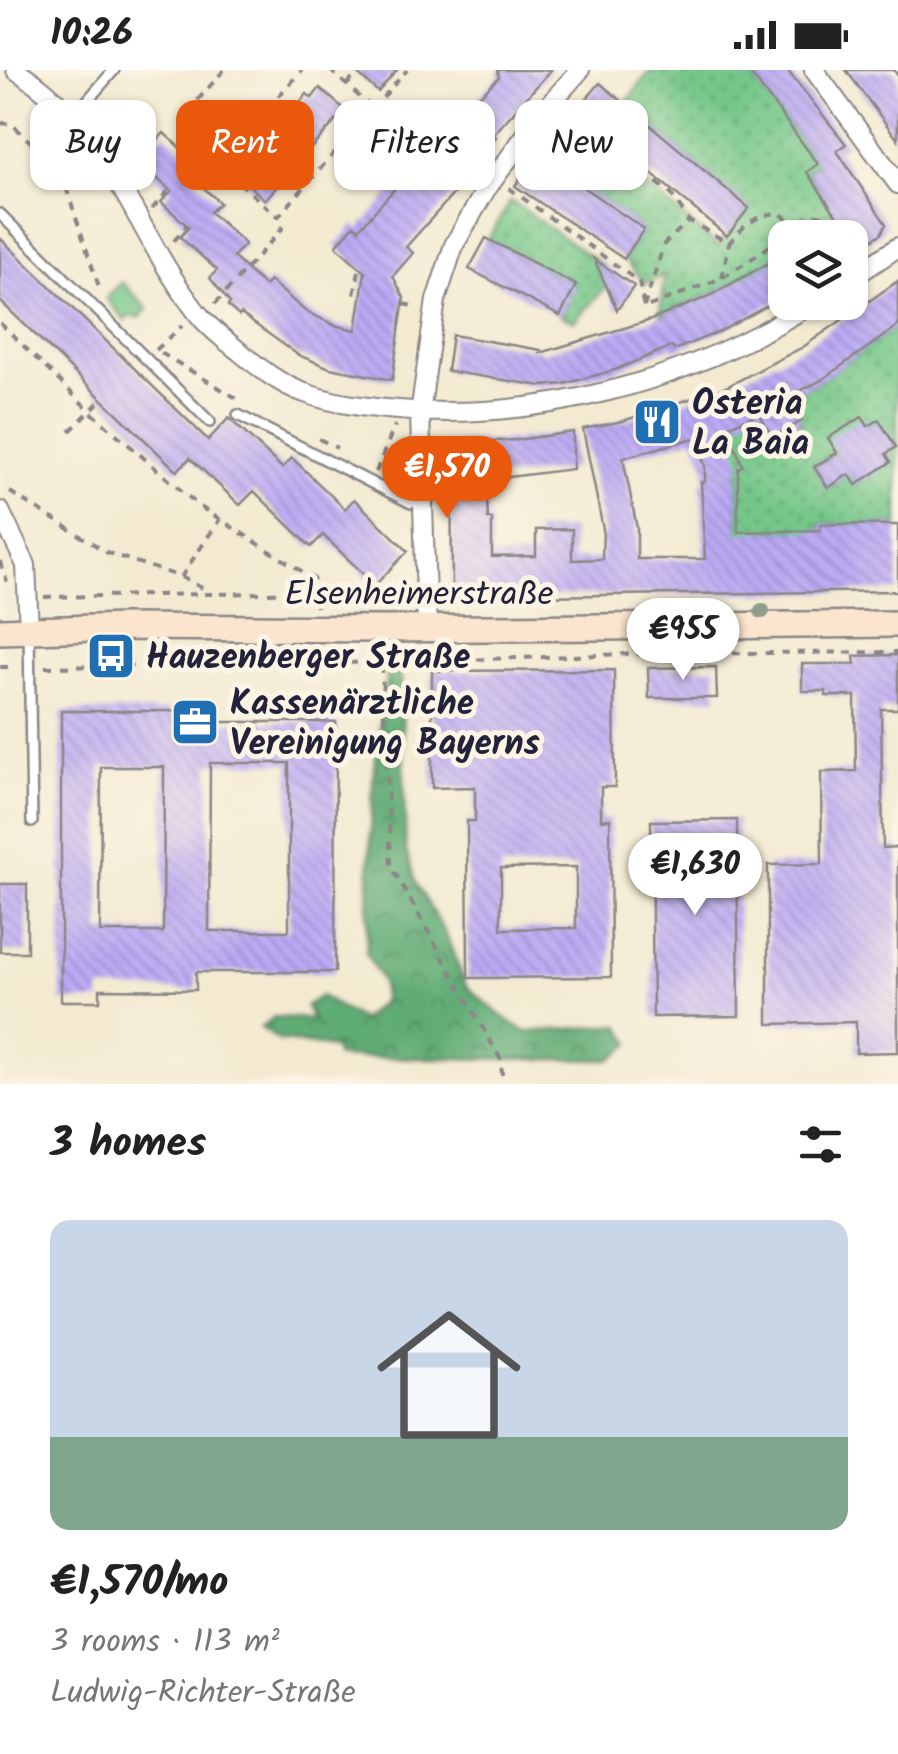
<!DOCTYPE html>
<html lang="en">
<head>
<meta charset="utf-8">
<style>
  body { margin:0; font-family:Kalam,sans-serif; background:#f2f2f2; color:#222; height:100vh; display:flex; flex-direction:column; font-size:38px; white-space:nowrap }
  * { box-sizing:border-box; margin:0 }
  p { font-size:32px; color:#767676 }
  .icon { flex:none; width:55px; height:55px; fill:none; stroke:currentColor; stroke-width:2; stroke-linecap:round; stroke-linejoin:round }
  .map { position:relative; height:1014px; overflow:hidden }
  .sheet { display:flex; flex-direction:column; background:#fff; flex:1 }
  .sheet>* { flex:none }
  .top-card { position:absolute; left:30px; top:30px; width:840px; height:90px; display:flex; gap:20px }
  .controls { position:absolute; left:768px; top:150px; display:grid; gap:20px }
  .controls a { display:grid; place-items:center; width:100px; height:100px; border-radius:20px; background:#fff; box-shadow:0 2px 8px #0004; font-size:50px }
  .price { position:absolute; translate:-50% -85px; padding:0 22px; border-radius:35px; background:#fff; color:#222; font-size:32px; line-height:65px; filter:drop-shadow(0 2px 5px #0008) }
  .price::after { content:''; position:absolute; left:50%; top:60px; width:30px; height:22px; margin-left:-15px; background:inherit; clip-path:polygon(0 0,100% 0,50% 100%) }
  .price.on { background:#ea580c; color:#fff }
  ul { padding:0; list-style:none }
  li { display:grid; align-content:center; gap:20px; height:530px; padding:0 50px }
  li+li { border-top:2px solid #e0e0e0 }
  li span { display:grid; place-items:center; height:310px; border-radius:20px; color:#555 }
  li>.icon { margin-inline-start:auto }
  span .icon { width:180px; height:180px; fill:#fffc; stroke-width:1 }
  li b { font-size:42px }
  h2 { display:flex; justify-content:space-between; align-items:center; height:120px; padding:0 50px; font-size:42px }
  .pill { padding:0 35px; border-radius:20px; background:#fff; box-shadow:0 2px 8px #0004; font-size:35px; line-height:90px }
  .pill.on { background:#ea580c; color:#fff }
  .status { display:flex; justify-content:space-between; align-items:center; height:70px; padding:0 50px; background:#fff; direction:ltr }
  .status svg { height:28px; fill:currentColor }
  .map>svg:first-child { display:block }
</style>
</head>
<body>
<div class="status"><b>10:26</b><svg viewBox="0 0 49 12"><path d="M0 12V9h3v3zM5 12V6h3v6zM10 12V3h3v9zM15 12V0h3v12zM26 1h20v11H26zM47 4h2v5h-2z"/></svg></div>
<div class="map">
<svg width="898" height="1014" viewBox="0 0 898 1014">
  <defs>
    <pattern id="forest-crowns" width="20" height="18" patternUnits="userSpaceOnUse" patternTransform="scale(2.5)"><rect width="20" height="18" fill="#60ac75"/><path d="M2 6a3 3 0 1 1 6 0M12 15a3 3 0 1 1 6 0" fill="none" stroke="#4f8c61"/></pattern>
    <pattern id="park-tufts" width="24" height="20" patternUnits="userSpaceOnUse" patternTransform="scale(2.5)"><rect width="24" height="20" fill="#75c789"/><path d="M3 7l-1-3M5 7V3M7 7l1-3M15 17l-1-3M17 17v-4M19 17l1-3" fill="none" stroke="#60a171"/></pattern>
    <pattern id="garden-dots" width="8" height="8" patternUnits="userSpaceOnUse" patternTransform="scale(2.5)"><rect width="8" height="8" fill="#75c789"/><path d="M2 2h.1M6 6h.1" fill="none" stroke="#60a171" stroke-width="1.8" stroke-linecap="round"/></pattern>
    <pattern id="building-back-hatch" width="6" height="6" patternUnits="userSpaceOnUse" patternTransform="scale(2.5)"><rect width="6" height="6" fill="#bbaaf5"/><path d="M-1 5l2 2M0 0l6 6M5-1l2 2" fill="none" stroke="#988ac8"/></pattern>
  </defs>
  <rect width="100%" height="100%" fill="#fcf5e5"/>
  <filter id="ink" filterUnits="userSpaceOnUse"><feTurbulence type="fractalNoise" baseFrequency=".01" numOctaves="2"/><feDisplacementMap in="SourceGraphic" scale="20" xChannelSelector="R" yChannelSelector="G"/><feConvolveMatrix kernelMatrix="1 2 1 2 8 2 1 2 1" color-interpolation-filters="sRGB"/></filter>
  <filter id="wash" filterUnits="userSpaceOnUse"><feTurbulence type="fractalNoise" baseFrequency=".0048" numOctaves="4" result="noise"/><feDisplacementMap in="SourceGraphic" scale="40" xChannelSelector="R" yChannelSelector="G"/><feGaussianBlur stdDeviation="2.25" result="paint"/><feColorMatrix in="noise" values="0 0 0 0 0 0 0 0 0 0 0 0 0 0 0 0 0 1.4 0 .05"/><feComposite in="paint" operator="in"/></filter>
  <g filter="url(#wash)">
    <rect width="100%" height="100%" fill="#f3ead1"/>
    <path fill="url(#forest-crowns)" stroke="#416758" stroke-width="2.5" d="M 393,596 L 401,603 L 406,780 L 417,815 L 446,865 L 466,916 L 500,945 L 526,962 L 620,955 L 631,974 L 610,990 L 337,987 L 334,978 L 279,970 L 261,958 L 274,947 L 312,949 L 306,936 L 321,926 L 361,950 L 383,931 L 382,912 L 366,883 L 373,710 L 387,602 Z"/>
    <path fill="url(#park-tufts)" stroke="#4c7462" stroke-width="2.5" d="M 122,212 L 148,239 L 139,248 L 129,246 L 125,251 L 106,228 Z"/>
    <path fill="url(#garden-dots)" stroke="#4c7462" stroke-width="2.5" fill-rule="evenodd" d="M 651,0 L 748,0 L 818,94 L 807,102 L 839,149 L 811,167 L 785,168 L 785,184 L 707,227 L 660,246 L 664,205 L 645,214 L 624,189 L 643,159 L 541,88 L 572,53 L 718,176 L 749,138 L 625,34 Z
      M 511,131 L 604,196 L 598,206 L 609,214 L 574,251 L 560,246 L 576,215 L 488,169 Z
      M 896,257 L 898,455 L 821,454 L 820,485 L 795,484 L 795,461 L 767,461 L 738,488 L 738,398 L 726,356 L 761,340 L 772,366 L 802,352 L 787,327 L 820,311 ZM 878,350 L 896,377 L 886,383 L 891,392 L 856,414 L 849,404 L 828,418 L 814,397 Z"/>
    <g id="blocks">
      <path fill="url(#building-back-hatch)" fill-rule="evenodd" d="M 353,0 L 397,0 L 378,22 Z
        M 498,0 L 551,0 L 493,65 L 496,67 L 472,94 L 474,96 L 463,109 L 465,111 L 406,177 L 413,183 L 393,206 L 404,228 L 392,310 L 330,298 L 298,285 L 241,244 L 239,246 L 228,236 L 230,233 L 210,208 L 217,200 L 180,167 L 189,157 L 161,132 L 171,121 L 138,91 L 164,63 L 201,97 L 192,107 L 220,133 L 210,142 L 245,174 L 233,187 L 265,216 L 270,211 L 305,241 L 334,255 L 356,260 L 365,202 L 336,176 L 354,155 L 359,159 L 440,67 L 437,64 L 449,52 L 444,47 L 454,36 L 458,40 L 468,28 L 473,32 L 499,7 Z
        M 748,0 L 787,0 L 846,74 L 837,81 L 886,154 L 881,164 L 850,184 L 850,168 L 811,168 L 839,149 L 807,102 L 818,94 Z
        M 846,0 L 894,0 L 898,6 L 898,70 Z
        M 600,13 L 749,138 L 727,166 L 576,41 Z
        M 320,18 L 345,40 L 265,130 L 241,108 L 249,99 L 244,95 L 307,24 L 312,28 Z
        M 535,84 L 644,159 L 624,189 L 515,116 Z
        M 0,168 L 208,370 L 229,348 L 282,398 L 292,388 L 345,439 L 354,429 L 408,481 L 375,515 L 323,465 L 311,477 L 254,421 L 240,435 L 190,388 L 177,401 L 0,231 Z
        M 486,168 L 576,215 L 560,246 L 469,199 Z
        M 785,184 L 785,226 L 721,261 L 674,280 L 672,276 L 615,300 L 564,314 L 542,316 L 447,301 L 452,265 L 541,280 L 540,283 L 651,250 L 707,227 Z
        M 594,189 L 634,216 L 617,240 Z
        M 898,211 L 898,256 L 820,311 L 789,326 L 802,351 L 772,367 L 759,343 L 727,357 L 743,396 L 738,398 L 738,462 L 821,460 L 821,454 L 898,455 L 898,521 L 458,527 L 452,522 L 451,373 L 517,370 L 573,362 L 573,399 L 486,410 L 488,449 L 492,449 L 492,487 L 536,486 L 536,460 L 572,459 L 572,490 L 602,489 L 603,459 L 583,359 L 623,351 L 726,317 L 803,277 ZM 694,368 L 705,395 L 705,412 L 701,412 L 705,489 L 637,489 L 637,458 L 623,388 Z
        M 862,347 L 868,356 L 879,350 L 896,377 L 886,384 L 891,392 L 856,415 L 849,404 L 828,418 L 814,397 L 837,383 L 828,368 Z
        M 898,585 L 898,639 L 881,639 L 883,778 L 898,777 L 898,982 L 856,983 L 856,952 L 768,954 L 768,795 L 822,794 L 821,702 L 856,701 L 855,626 L 826,626 L 826,621 L 802,621 L 802,594 L 855,594 L 854,586 Z
        M 716,597 L 717,628 L 649,628 L 648,598 Z
        M 614,600 L 615,717 L 601,717 L 601,750 L 610,749 L 611,907 L 468,908 L 467,751 L 475,751 L 475,717 L 432,718 L 432,601 ZM 576,797 L 576,858 L 501,859 L 501,798 Z
        M 61,641 L 213,641 L 213,652 L 336,652 L 335,902 L 196,902 L 196,920 L 100,919 L 100,931 L 61,931 ZM 210,693 L 289,693 L 289,861 L 209,861 ZM 101,697 L 164,697 L 163,862 L 100,862 Z
        M 737,750 L 739,946 L 653,947 L 651,751 Z
        M 0,814 L 27,814 L 27,882 L 0,882 Z"/>
    </g>
  </g>
  <g filter="url(#ink)">
    <use href="#blocks" fill-opacity="0" stroke="#8a8686" stroke-width="2.5"/>
    <g fill="none" stroke-linecap="round" stroke-linejoin="round">
      <g stroke="#8a8686" stroke-width="14">
        <path id="lane" d="M 74,46 L 114,0
          M 0,144 L 210,352
          M 238,345 L 411,433
          M 29,563 L 32,752"/>
      </g>
      <g stroke="#8a8686" stroke-width="22">
        <path id="street" d="M 16,0 C 113,62 131,156 196,241 C 206,255 221,267 235,278 C 256,295 278,314 305,323 C 332,333 358,336 386,339 C 532,354 690,312 814,232
          M 814,0 L 898,114
          M 850,209 L 898,177
          M 0,441 L 26,495 L 29,560
          M 427,559 L 420,344 L 436,230 L 454,175 L 485,121 L 541,44 L 580,0"/>
      </g>
      <g stroke="#8a8686" stroke-width="30">
        <path id="secondary" d="M 0,561 L 125,557 L 381,559 L 898,554"/>
      </g>
      <path stroke="#8a8686" stroke-width="4" stroke-dasharray="8 8" stroke-linecap="butt" d="M 224,0 L 182,48 L 225,86 L 218,94 L 278,147
        M 330,0 L 371,37
        M 347,15 L 357,3
        M 570,41 L 671,124 L 689,151 L 729,173 C 744,155 756,144 780,143 L 795,156
        M 0,53 L 12,54 L 51,92 L 64,111 L 100,220
        M 225,86 L 302,0
        M 509,118 L 639,212 L 644,238 L 722,208 L 759,184 L 810,144 L 829,147
        M 152,139 L 169,120
        M 174,171 L 187,155
        M 359,201 L 354,225 L 362,227
        M 722,208 L 729,173
        M 215,234 L 282,159 L 278,147 L 407,0
        M 403,234 L 418,237
        M 644,237 L 664,174 L 689,151
        M 0,253 L 90,341 L 199,436 L 314,509 L 316,537
        M 156,280 L 182,256
        M 161,283 L 243,332
        M 70,361 L 101,330
        M 319,369 L 337,378
        M 376,402 L 395,355
        M 10,422 L 108,483 L 181,507 L 208,521
        M 0,491 L 7,512
        M 181,507 L 220,449
        M 44,527 L 373,521 L 409,530
        M 381,579 L 391,796 L 501,990 L 502,1005
        M 0,597 L 15,597
        M 45,597 L 406,592 L 628,584 L 898,582"/>
      <use href="#lane" stroke="#fff" stroke-width="9"/>
      <use href="#street" stroke="#fff" stroke-width="18"/>
      <use href="#secondary" stroke="#fbe5cf" stroke-width="25"/>
    </g>
    <circle fill="#909c8d" cx="762" cy="541" r="8"/>
  </g>
  <defs>
    <g id="restaurant-square" transform="scale(2.5)"><rect x="-9" y="-9" width="18" height="18" rx="4" fill="#1f6fb2" stroke="#fcf5e5"/><path d="M-5-6h1v4h1v-4h1v4h1v-4h1v5L-1.5 .5V6h-2V.5L-5-1ZM5-6V6H3V1.5H1.5Q1.5-4 5-6Z" fill="#fff"/></g>
    <g id="bus-square" transform="scale(2.5)"><rect x="-9" y="-9" width="18" height="18" rx="4" fill="#1f6fb2" stroke="#fcf5e5"/><path d="M-5-6H5V4H4V6H2V4H-2V6H-4V4H-5ZM-3.5-4V0h7V-4ZM-3.5 1.2v1.5H-2V1.2ZM2 1.2v1.5H3.5V1.2Z" fill="#fff"/></g>
    <g id="office-square" transform="scale(2.5)"><rect x="-9" y="-9" width="18" height="18" rx="4" fill="#1f6fb2" stroke="#fcf5e5"/><path d="M-6-3h4V-5.5h4V-3h4V5H-6ZM-1-4.5V-3h2v-1.5ZM-6 0V1H6V0Z" fill="#fff"/></g>
  </defs>
  <g fill-rule="evenodd">
    <use href="#restaurant-square" x="657" y="352"/>
    <use href="#bus-square" x="111" y="586"/>
    <use href="#office-square" x="195" y="652"/>
  </g>
  <g text-anchor="middle" stroke-width="10" stroke-linejoin="round" paint-order="stroke">
    <g font-size="35" font-weight="bold" fill="#22223b" stroke="#fcf5e5" text-anchor="start">
      <text x="692" y="344">Osteria<tspan x="692" dy="40">La Baia</tspan></text>
      <text x="146" y="598">Hauzenberger Straße</text>
      <text x="230" y="644">Kassenärztliche<tspan x="230" dy="40">Vereinigung Bayerns</tspan></text>
    </g>
    <g font-size="35" fill="#22223b" stroke="#fcf5e5">
      <text x="419" y="535">Elsenheimerstraße</text>
    </g>
  </g>
</svg>
<div class="controls">
<a><svg class="icon" aria-label="layers" viewBox="0 0 24 24"><path d="M12 4l9 5-9 5-9-5zM3 14l9 5 9-5"/></svg></a>
</div>
<b class="price on" style="left:447px;top:451px">€1,570</b>
<b class="price" style="left:683px;top:613px">€955</b>
<b class="price" style="left:695px;top:848px">€1,630</b>
<div class="top-card">
<a class="pill">Buy</a>
<a class="pill on">Rent</a>
<a class="pill">Filters</a>
<a class="pill">New</a>
</div>
</div>
<section class="sheet">
<h2>3 homes<svg class="icon" aria-label="filters" viewBox="0 0 24 24"><path d="M4 7h16M4 17h16"/><circle cx="9" cy="7" r="2"/><circle cx="15" cy="17" r="2"/></svg></h2>
<ul>
<li><span style="background:linear-gradient(#c9d6e8 70%,#7fa58c 0)"><svg class="icon" aria-label="home" viewBox="0 0 24 24"><path d="M3 11l9-7 9 7M6 9v11h12V9"/></svg></span><div><b>€1,570/mo</b><p>3 rooms · 113 m²</p><p>Ludwig-Richter-Straße</p></div></li>
</ul>
</section>
</body>
</html>
